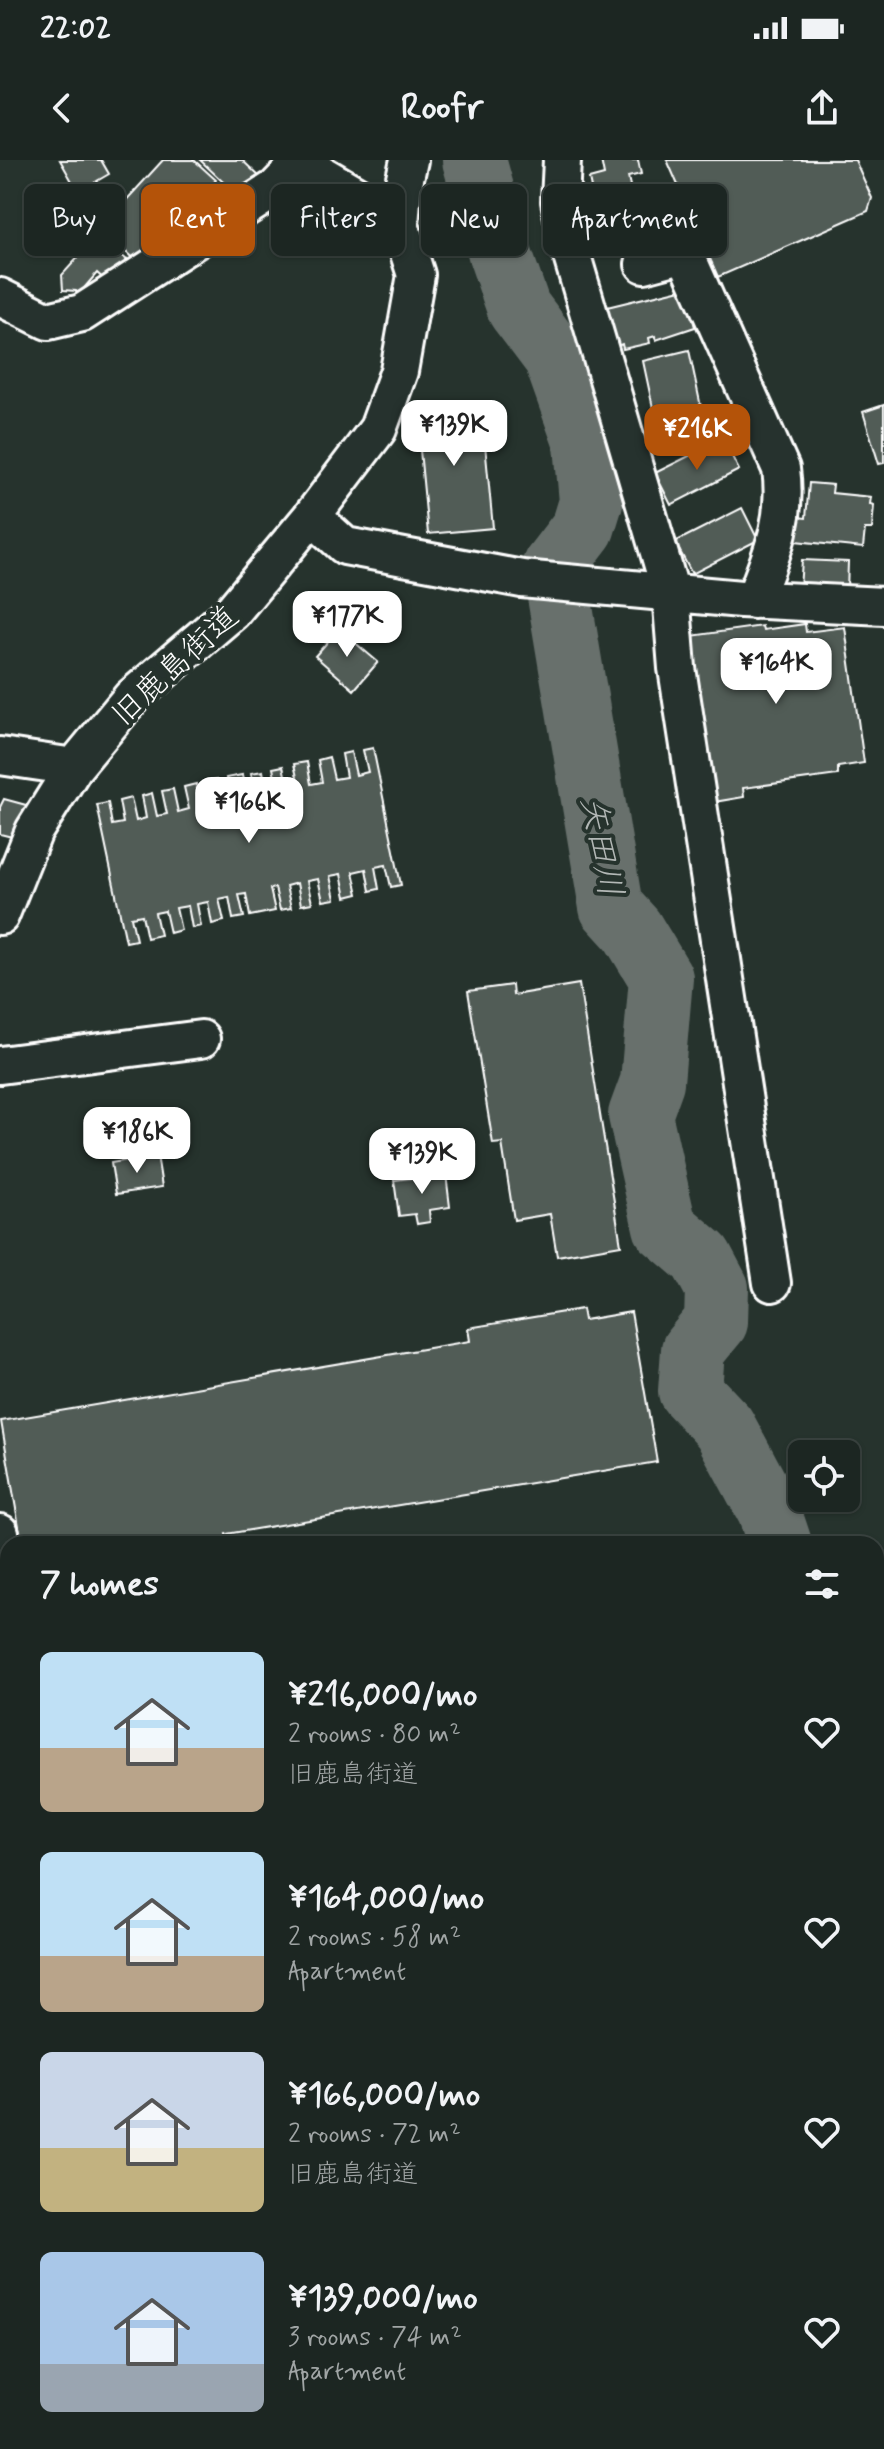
<!DOCTYPE html>
<html lang="en">
<head>
<meta charset="utf-8">
<style>
  body { margin:0; font-family:Mynerve,"Klee One",sans-serif; background:#252e2a; color:#f1f3f6; height:100vh; display:flex; flex-direction:column; font-size:30px; white-space:nowrap }
  * { box-sizing:border-box; margin:0 }
  p { font-size:26px; color:#a0a5a5 }
  .icon { flex:none; width:44px; height:44px; fill:none; stroke:currentColor; stroke-width:2; stroke-linecap:round; stroke-linejoin:round }
  .map { position:relative; flex:1; overflow:hidden }
  .drawer { position:absolute; left:0px; top:1376px; width:884px; height:914px; display:flex; flex-direction:column; background:#1c2622; border-radius:24px 24px 0 0; box-shadow:0 2px 6px #0004,0 0 0 2px #3a4340 }
  .drawer>* { flex:none }
  .hud { position:absolute; left:24px; top:24px; width:836px; height:72px; display:flex; gap:16px }
  .controls { position:absolute; left:788px; top:1280px; display:grid; gap:16px }
  .controls a { display:grid; place-items:center; width:72px; height:72px; border-radius:12px; background:#1c2622; box-shadow:0 2px 6px #0004,0 0 0 2px #3a4340; font-size:40px }
  .price { position:absolute; translate:-50% -68px; padding:0 18px; border-radius:16px; background:#fff; color:#222; font-size:26px; line-height:52px; filter:drop-shadow(0 2px 4px #0008) }
  .price::after { content:''; position:absolute; left:50%; top:48px; width:24px; height:18px; margin-left:-12px; background:inherit; clip-path:polygon(0 0,100% 0,50% 100%) }
  .price.active { background:#b45309; color:#fff }
  ul { padding:0; list-style:none }
  li { display:flex; align-items:center; gap:24px; height:200px; padding:0 40px }
  li span { display:grid; place-items:center; flex:none; width:224px; height:160px; border-radius:12px; color:#555 }
  li>.icon { margin-inline-start:auto }
  span .icon { width:96px; height:96px; fill:#fffc; stroke-width:1 }
  li b { font-size:34px }
  h2 { display:flex; justify-content:space-between; align-items:center; height:96px; padding:0 40px; font-size:34px }
  .tag { padding:0 28px; border-radius:12px; background:#1c2622; box-shadow:0 2px 6px #0004,0 0 0 2px #3a4340; font-size:28px; line-height:72px }
  .tag.active { background:#b45309; color:#fff }
  .status { display:flex; justify-content:space-between; align-items:center; height:56px; padding:0 40px; background:#1c2622; direction:ltr }
  .status svg { height:22px; fill:currentColor }
  header { display:flex; justify-content:space-between; align-items:center; height:104px; padding:0 40px; background:#1c2622; font-size:36px; font-weight:700 }
  .map>svg:first-child { display:block }
</style>
</head>
<body>
<div class="status"><b>22:02</b><svg viewBox="0 0 49 12"><path d="M0 12V9h3v3zM5 12V6h3v6zM10 12V3h3v9zM15 12V0h3v12zM26 1h20v11H26zM47 4h2v5h-2z"/></svg></div>
<header><svg class="icon" aria-label="back" viewBox="0 0 24 24"><path d="M15 5l-7 7 7 7"/></svg>Roofr<svg class="icon" aria-label="share" viewBox="0 0 24 24"><path d="M12 15V3M7 8l5-5 5 5M5 13v7h14v-7"/></svg></header>
<div class="map">
<svg width="884" height="2289" viewBox="0 0 884 2289">
  <rect width="100%" height="100%" fill="#26332d"/>
  <filter id="ink" filterUnits="userSpaceOnUse"><feTurbulence type="fractalNoise" baseFrequency=".0125" numOctaves="2"/><feDisplacementMap in="SourceGraphic" scale="16" xChannelSelector="R" yChannelSelector="G"/><feConvolveMatrix kernelMatrix="1 2 1 2 8 2 1 2 1" color-interpolation-filters="sRGB"/></filter>
  <g filter="url(#ink)">
    <path fill="#3e4944" stroke="#9ea4a2" stroke-width="2" d="M 0,2056 L 8,2057 L 8,2282 L 763,2282 L 768,2289 L 0,2289 Z"/>
    <g fill="none" stroke-linecap="round" stroke-linejoin="round">
      <path stroke="#67706c" stroke-width="64" d="M 474,0 L 500,94 L 519,149 L 555,197 L 586,284 L 591,342 L 583,368 L 554,406 L 611,747 L 632,770 L 661,818 L 652,922 L 640,955 L 665,1067 L 701,1098 L 717,1128 L 716,1162 L 693,1190 L 690,1231 L 724,1267 L 769,1351 L 780,1384
        M 876,1677 L 884,1687"/>
    </g>
    <path fill="#515c57" stroke="#fff" stroke-width="2" d="M 60,0 L 101,0 L 109,14 L 78,32 Z
      M 163,0 L 194,0 L 216,20 L 139,104 L 103,71 L 123,49 L 120,47 Z
      M 200,0 L 242,0 L 261,18 L 241,39 Z
      M 601,0 L 638,0 L 641,14 L 628,17 L 635,49 L 640,48 L 647,76 L 642,77 L 643,86 L 605,94 L 589,19 L 604,15 Z
      M 667,0 L 855,0 L 872,38 L 868,51 L 718,117 Z
      M 92,70 L 127,100 L 108,123 L 97,113 L 79,134 L 76,131 L 63,130 L 62,115 L 84,91 L 77,86 Z
      M 685,128 L 695,167 L 656,180 L 655,176 L 649,178 L 650,183 L 623,189 L 622,184 L 617,186 L 607,147 Z
      M 689,190 L 705,266 L 659,276 L 643,201 Z
      M 481,242 L 493,368 L 428,374 L 416,248 Z
      M 884,245 L 884,303 L 879,304 L 863,252 Z
      M 723,279 L 739,310 L 671,345 L 655,313 Z
      M 809,323 L 833,325 L 832,333 L 871,337 L 870,344 L 874,345 L 872,369 L 865,369 L 863,388 L 796,381 L 798,357 L 806,358 Z
      M 742,348 L 758,380 L 692,414 L 675,382 Z
      M 802,400 L 848,402 L 847,431 L 800,429 Z
      M 805,464 L 806,472 L 845,467 L 864,603 L 838,607 L 838,615 L 743,628 L 744,637 L 714,642 L 691,476 L 762,466 L 763,470 Z
      M 339,469 L 378,502 L 354,530 L 315,496 Z
      M 373,588 L 401,725 L 391,727 L 386,705 L 375,707 L 379,729 L 370,731 L 366,709 L 353,712 L 358,734 L 346,737 L 341,714 L 330,716 L 335,739 L 323,741 L 318,719 L 307,721 L 312,743 L 301,745 L 297,723 L 286,726 L 291,748 L 280,750 L 275,728 L 270,729 L 275,751 L 250,756 L 246,734 L 239,735 L 244,757 L 233,759 L 229,737 L 219,739 L 224,761 L 212,764 L 208,742 L 197,744 L 201,766 L 192,768 L 188,746 L 176,748 L 181,770 L 170,773 L 165,751 L 155,753 L 160,775 L 147,778 L 142,755 L 131,757 L 136,780 L 126,782 L 97,645 L 108,643 L 112,665 L 123,663 L 119,641 L 131,638 L 136,661 L 146,658 L 142,636 L 152,633 L 157,656 L 167,654 L 162,631 L 173,629 L 178,652 L 189,649 L 184,627 L 196,624 L 200,647 L 209,645 L 205,622 L 216,620 L 220,643 L 230,641 L 226,618 L 242,615 L 247,638 L 256,636 L 251,613 L 263,611 L 267,633 L 278,631 L 273,608 L 283,606 L 288,629 L 299,626 L 294,604 L 307,602 L 311,624 L 322,622 L 318,600 L 329,597 L 334,619 L 346,617 L 342,594 L 351,592 L 356,615 L 368,612 L 363,590 Z
      M 4,639 L 26,645 L 16,678 L 0,674 L 0,647 Z
      M 579,824 L 621,1085 L 557,1096 L 550,1054 L 514,1060 L 502,983 L 493,984 L 468,831 L 512,825 L 513,835 Z
      M 157,995 L 162,1027 L 116,1034 L 111,1003 Z
      M 446,1014 L 450,1047 L 429,1050 L 430,1062 L 417,1064 L 415,1054 L 399,1056 L 394,1020 Z
      M 582,1149 L 584,1160 L 631,1152 L 657,1302 L 226,1374 L 228,1384 L 22,1384 L 1,1261 L 470,1181 L 468,1168 Z"/>
    <g fill="none" stroke-linecap="round" stroke-linejoin="round">
      <g stroke="#fff" stroke-width="42">
        <path id="minor" d="M 562,0 L 560,41 L 567,79 L 671,433 L 677,508 L 772,1123
          M 400,65 L 403,27 L 409,0
          M 644,104 L 685,93 L 781,309 C 788,359 772,394 754,440
          M 0,137 L 48,161 L 82,153 L 276,28 L 301,2
          M 312,356 L 345,386 L 522,419 L 741,439 L 884,446
          M 0,596 L 74,607
          M 0,756 L 34,671 L 74,607 L 131,538 L 232,452 L 312,356 L 378,269 L 399,211 L 416,115 L 400,65 L 370,43 L 297,0
          M 0,905 L 201,879
          M 0,1373 L 8,1414
          M 0,1685 L 8,1683
          M 841,2282 L 847,2289"/>
      </g>
      <use href="#minor" stroke="#26332d" stroke-width="36"/>
    </g>
  </g>
  <g text-anchor="middle" stroke-width="8" stroke-linejoin="round" paint-order="stroke">
    <g font-size="32" fill="#fff" stroke="#26332d">
      <text transform="translate(174 505) rotate(-43)" y="11">旧鹿島街道</text>
    </g>
    <g font-size="34" font-style="italic" fill="#b3b8b6" stroke="#26332d">
      <text transform="translate(603 686) rotate(79)" y="12">矢田川</text>
    </g>
  </g>
</svg>
<div class="controls">
<a><svg class="icon" aria-label="locate" viewBox="0 0 24 24"><circle cx="12" cy="12" r="6"/><path d="M12 2v4M12 18v4M2 12h4M18 12h4"/></svg></a>
</div>
<b class="price" style="left:454px;top:308px">¥139K</b>
<b class="price active" style="left:697px;top:312px">¥216K</b>
<b class="price" style="left:347px;top:499px">¥177K</b>
<b class="price" style="left:776px;top:546px">¥164K</b>
<b class="price" style="left:249px;top:685px">¥166K</b>
<b class="price" style="left:137px;top:1015px">¥186K</b>
<b class="price" style="left:422px;top:1036px">¥139K</b>
<div class="hud">
<a class="tag">Buy</a>
<a class="tag active">Rent</a>
<a class="tag">Filters</a>
<a class="tag">New</a>
<a class="tag">Apartment</a>
</div>
<section class="drawer">
<h2>7 homes<svg class="icon" aria-label="filters" viewBox="0 0 24 24"><path d="M4 7h16M4 17h16"/><circle cx="9" cy="7" r="2"/><circle cx="15" cy="17" r="2"/></svg></h2>
<ul>
<li><span style="background:linear-gradient(#bfe0f5 60%,#b9a48a 0)"><svg class="icon" aria-label="home" viewBox="0 0 24 24"><path d="M3 11l9-7 9 7M6 9v11h12V9"/></svg></span><div><b>¥216,000/mo</b><p>2 rooms · 80 m²</p><p>旧鹿島街道</p></div><svg class="icon" aria-label="heart" viewBox="0 0 24 24"><path d="M12 20l-8-8c-3-5 5-10 8-4 3-6 11-1 8 4z"/></svg></li>
<li><span style="background:linear-gradient(#bfe0f5 65%,#b9a48a 0)"><svg class="icon" aria-label="home" viewBox="0 0 24 24"><path d="M3 11l9-7 9 7M6 9v11h12V9"/></svg></span><div><b>¥164,000/mo</b><p>2 rooms · 58 m²</p><p>Apartment</p></div><svg class="icon" aria-label="heart" viewBox="0 0 24 24"><path d="M12 20l-8-8c-3-5 5-10 8-4 3-6 11-1 8 4z"/></svg></li>
<li><span style="background:linear-gradient(#c9d6e8 60%,#c2b280 0)"><svg class="icon" aria-label="home" viewBox="0 0 24 24"><path d="M3 11l9-7 9 7M6 9v11h12V9"/></svg></span><div><b>¥166,000/mo</b><p>2 rooms · 72 m²</p><p>旧鹿島街道</p></div><svg class="icon" aria-label="heart" viewBox="0 0 24 24"><path d="M12 20l-8-8c-3-5 5-10 8-4 3-6 11-1 8 4z"/></svg></li>
<li><span style="background:linear-gradient(#a9c7e8 70%,#9aa5b1 0)"><svg class="icon" aria-label="home" viewBox="0 0 24 24"><path d="M3 11l9-7 9 7M6 9v11h12V9"/></svg></span><div><b>¥139,000/mo</b><p>3 rooms · 74 m²</p><p>Apartment</p></div><svg class="icon" aria-label="heart" viewBox="0 0 24 24"><path d="M12 20l-8-8c-3-5 5-10 8-4 3-6 11-1 8 4z"/></svg></li>
</ul>
</section>
</div>
</body>
</html>
